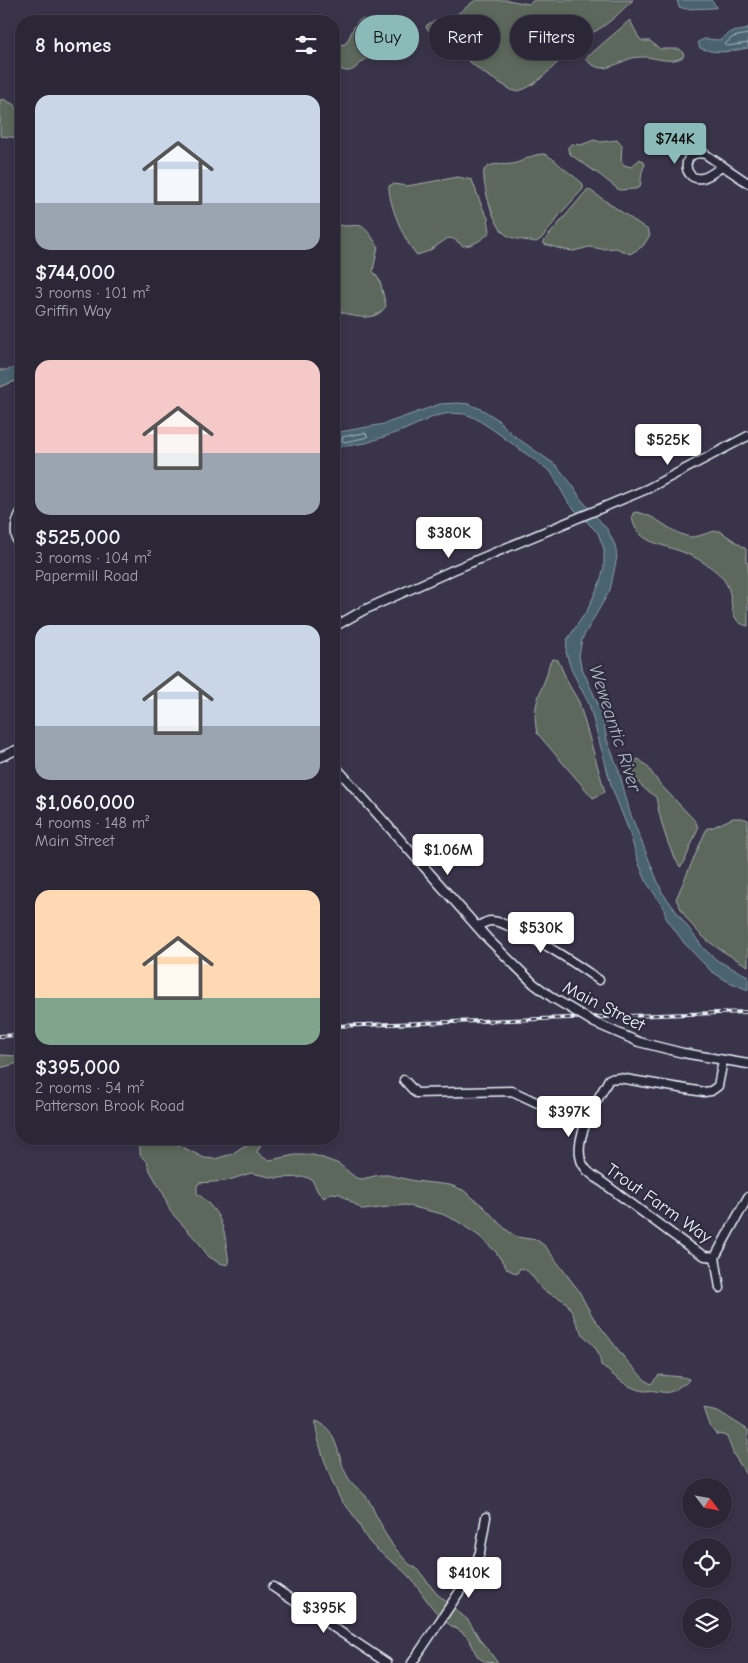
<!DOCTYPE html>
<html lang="en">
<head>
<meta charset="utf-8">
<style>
  body { margin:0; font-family:"Comic Neue",sans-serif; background:#373342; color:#f1f3f6; height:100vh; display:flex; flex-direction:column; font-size:19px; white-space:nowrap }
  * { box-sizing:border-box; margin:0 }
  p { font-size:16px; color:#a6a5ad }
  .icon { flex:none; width:28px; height:28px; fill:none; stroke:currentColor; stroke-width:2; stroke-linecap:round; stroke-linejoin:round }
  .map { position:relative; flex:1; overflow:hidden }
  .details { position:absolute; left:15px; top:15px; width:325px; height:1130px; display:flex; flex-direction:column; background:#2b2737; border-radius:20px; box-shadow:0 2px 8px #0003,0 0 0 1px #474452 }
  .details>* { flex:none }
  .banner { position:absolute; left:355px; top:15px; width:318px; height:45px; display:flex; gap:10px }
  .needle { width:32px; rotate:122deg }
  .tools { position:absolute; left:682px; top:1478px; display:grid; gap:10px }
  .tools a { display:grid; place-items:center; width:50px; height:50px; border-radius:50%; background:#2b2737; box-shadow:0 2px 8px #0003,0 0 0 1px #474452; font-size:25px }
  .price { position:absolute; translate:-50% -42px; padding:0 11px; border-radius:5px; background:#fff; color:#222; font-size:16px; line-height:32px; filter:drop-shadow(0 1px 2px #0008) }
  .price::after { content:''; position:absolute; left:50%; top:30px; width:15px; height:11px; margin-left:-8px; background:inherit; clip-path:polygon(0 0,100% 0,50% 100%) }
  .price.on { background:#8bbbb9; color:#111 }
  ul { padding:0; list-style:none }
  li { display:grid; align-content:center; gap:10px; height:265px; padding:0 20px }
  li span { display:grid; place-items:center; height:155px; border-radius:15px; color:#555 }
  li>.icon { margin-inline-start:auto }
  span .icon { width:90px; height:90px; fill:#fffc; stroke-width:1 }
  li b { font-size:21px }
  h2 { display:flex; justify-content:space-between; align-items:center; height:60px; padding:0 20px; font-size:21px }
  .tag { padding:0 18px; border-radius:22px; background:#2b2737; box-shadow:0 2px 8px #0003,0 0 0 1px #474452; font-size:18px; line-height:45px }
  .tag.on { background:#8bbbb9; color:#111 }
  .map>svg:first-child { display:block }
</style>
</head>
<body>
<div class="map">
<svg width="748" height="1663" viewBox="0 0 748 1663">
  <rect width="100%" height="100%" fill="#393449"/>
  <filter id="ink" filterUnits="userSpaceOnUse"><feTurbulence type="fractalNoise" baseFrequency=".02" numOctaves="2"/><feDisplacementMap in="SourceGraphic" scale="10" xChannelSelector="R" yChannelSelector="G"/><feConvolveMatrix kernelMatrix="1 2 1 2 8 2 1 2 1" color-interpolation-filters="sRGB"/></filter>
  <g filter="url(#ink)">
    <path fill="#5c675c" stroke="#a2acaa" d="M 476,0 L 507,0 L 529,4 L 534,0 L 633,0 C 624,8 615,18 605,25 C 596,32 584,36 576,44 C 562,57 532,94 513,91 L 482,72 L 441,38 L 426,28 L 427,25 C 436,19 447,19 457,14 C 464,10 469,4 476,0 Z
      M 363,19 L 377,33 L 391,45 L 392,47 C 385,52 376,53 369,57 C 354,66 353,79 334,65 L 334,46 L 345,44 C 352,36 353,21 363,19 Z
      M 630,20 L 639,38 L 643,41 L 650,41 L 660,49 L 680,49 L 684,54 L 683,57 C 669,65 654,56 640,57 C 626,57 616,68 602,68 C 596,68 589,63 585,59 Z
      M 3,99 L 13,104 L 21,113 L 21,138 L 0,136 L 0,100 Z
      M 594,140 L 601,142 L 617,140 L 622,146 L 621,160 L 624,165 L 631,167 L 640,159 L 644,162 L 645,165 C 640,173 642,179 640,187 L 635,189 L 619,190 L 600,175 L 571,155 L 568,150 L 568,147 L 572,144 L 581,145 Z
      M 544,154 C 554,158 559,165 567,171 C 573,176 578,179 583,184 L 583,189 L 562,212 L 541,239 L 536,242 C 527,240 512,240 505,234 C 493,224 482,185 484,170 C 492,161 501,166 512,164 C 524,162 530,154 544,154 Z
      M 458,177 L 472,180 L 482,207 L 488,218 L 490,232 C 483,239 473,246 463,246 L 454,239 L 448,238 L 429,251 L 417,255 C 405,243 388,203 389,186 L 393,184 L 407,186 Z
      M 588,189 L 648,230 L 650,235 L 643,246 L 630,254 L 616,248 L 602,249 L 589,247 L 574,251 L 565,250 L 544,244 L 544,241 Z
      M 334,215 L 336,224 C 346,228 355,224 361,226 C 368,229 374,241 378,246 L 373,271 L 380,281 L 386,306 C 375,324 349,317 334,308 Z
      M 21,367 L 21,379 L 0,387 L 0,370 L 7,370 Z
      M 637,512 C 659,517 667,530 686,536 C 698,540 708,530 720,531 L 746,549 L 746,562 L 748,563 L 748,626 C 727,622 735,601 727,585 C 723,577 716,571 709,566 C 701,561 694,556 685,553 C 672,547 651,545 640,534 C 635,529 633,523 632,517 L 633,513 Z
      M 553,659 L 558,660 L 569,685 L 579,702 L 605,792 L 593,798 L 537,733 C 532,710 538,697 546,677 C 549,670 547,664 553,659 Z
      M 639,759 L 647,766 L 659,783 L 696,822 L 698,828 L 684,863 L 680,867 C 667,847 660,820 656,797 C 641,787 630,779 636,760 Z
      M 733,818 L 742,818 L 748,820 L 748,966 C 715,947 693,936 676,899 L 707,828 L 711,828 Z
      M 0,1055 L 19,1056 L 19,1059 L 15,1064 L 0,1068 Z
      M 133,1139 L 167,1139 L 204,1158 L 215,1159 L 232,1154 L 242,1147 L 261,1140 L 262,1142 L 257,1152 L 264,1158 L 270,1160 L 295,1155 L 313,1155 L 323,1158 L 339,1164 L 356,1178 L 362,1179 L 379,1175 L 388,1175 L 415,1181 L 450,1185 L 463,1190 L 484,1207 L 501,1225 L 512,1234 L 517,1237 L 537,1240 L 545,1246 L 579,1291 L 585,1303 L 593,1317 L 626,1360 L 645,1380 L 651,1384 L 659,1375 L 683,1377 L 689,1379 C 687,1384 684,1384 680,1386 C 670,1394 667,1393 655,1391 C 652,1390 648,1391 644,1391 C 628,1389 613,1375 601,1365 C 598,1341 587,1345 578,1326 C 574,1320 573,1311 568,1305 C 562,1297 552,1296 545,1291 C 535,1285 533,1270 520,1268 L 517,1274 L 507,1269 L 496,1252 L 479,1236 L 457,1221 L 442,1214 L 405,1205 L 363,1210 L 340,1194 L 331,1193 L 324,1198 L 318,1192 L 312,1180 L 306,1177 L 276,1178 L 251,1173 L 226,1181 L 199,1183 L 197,1186 L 197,1193 C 218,1210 224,1223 227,1250 C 228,1256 229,1260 228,1265 L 219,1263 L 208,1256 L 199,1243 L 170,1211 L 164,1195 L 149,1169 L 147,1162 L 140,1155 L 140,1149 Z
      M 704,1408 L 718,1411 L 748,1430 L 748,1477 L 734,1455 L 727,1437 L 723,1435 L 716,1434 L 711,1428 Z
      M 316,1421 C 339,1429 337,1461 349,1479 C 354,1487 363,1491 368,1499 C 373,1507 376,1517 382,1526 L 383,1530 L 393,1546 L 408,1563 L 419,1571 L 436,1593 L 468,1620 L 481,1641 L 498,1663 C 469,1663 479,1647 464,1634 C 458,1629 450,1626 445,1621 C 431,1609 423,1594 412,1580 C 402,1568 385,1557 374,1547 C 363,1537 360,1523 351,1512 C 349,1508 344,1505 341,1500 C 333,1486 314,1437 316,1421 Z"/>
    <path fill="#4a6371" stroke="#899ca7" d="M 677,0 L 711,0 L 717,7 L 714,8 L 686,9 L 679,7 Z
      M 748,27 L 748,48 C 731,51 717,55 700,48 L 698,42 L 704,39 L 720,40 L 731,32 L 745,30 Z
      M 458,403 L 469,404 L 483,410 L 497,419 L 513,435 L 557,466 L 574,487 L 580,498 L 607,529 L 615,545 L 617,557 L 610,590 L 582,639 L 579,656 L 581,666 L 601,711 L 607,740 L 619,771 L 630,813 L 662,892 L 704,949 L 718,961 L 748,976 L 748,990 L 727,981 L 711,971 L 685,944 L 666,918 L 663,906 L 647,883 L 639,864 L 629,831 L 612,788 L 589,704 L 571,669 L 566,652 L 567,640 L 588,609 L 600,582 L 604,567 L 604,549 L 598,533 L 569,504 L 551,472 L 492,429 L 475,418 L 465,414 L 450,413 L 435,416 L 404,430 L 366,443 L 334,448 L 334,433 L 384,424 L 440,404 Z"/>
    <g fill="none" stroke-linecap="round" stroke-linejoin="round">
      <path stroke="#a9b8c2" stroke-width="1" d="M 748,34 L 733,37 L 725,44 L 727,46 L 748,43
        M 365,433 L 368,436 L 364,438 L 344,442 L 342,440 L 343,437 Z"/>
      <path stroke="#4a6371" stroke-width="12" d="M 0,379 L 21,372"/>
      <g stroke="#e8f1f8" stroke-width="11">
        <path id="minor" d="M 723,166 C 717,170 709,177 702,178 C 682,182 680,148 705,154 L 748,183
          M 21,512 C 13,526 15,538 21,552
          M 334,627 L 364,610 L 453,570 L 647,489 L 748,436
          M 0,757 L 21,748
          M 334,765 L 487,938 L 534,984 L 553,998
          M 477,927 C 482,924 486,921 491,921 C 500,921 509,926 516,930 C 546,944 572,961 599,980
          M 639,1042 L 683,1053 L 748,1064
          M 404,1080 L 416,1093 L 512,1091 L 585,1125
          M 715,1257 L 705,1256 L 691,1248 L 598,1179 C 594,1176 589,1173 586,1169 C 566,1146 598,1100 609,1079 L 619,1078 L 704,1092 L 711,1091 L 718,1086 L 723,1060
          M 720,1288 L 715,1257 L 748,1197
          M 273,1587 L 387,1663
          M 412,1663 L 472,1573 L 480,1552 L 486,1517"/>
      </g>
      <use href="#minor" stroke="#2f2a3d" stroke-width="8"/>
      <g stroke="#e8f1f8" stroke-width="4">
        <path id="rail" d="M 334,1026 L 748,1012
          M 0,1036 L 21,1035"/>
      </g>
      <use href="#rail" stroke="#2f2a3d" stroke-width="2" stroke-dasharray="5.5" stroke-linecap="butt"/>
      <g stroke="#e8f1f8" stroke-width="11" stroke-linecap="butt">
        <path id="minor-bridge" d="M 553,998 L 595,1023 L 639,1042"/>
      </g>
      <use href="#minor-bridge" stroke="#2f2a3d" stroke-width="8"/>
    </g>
  </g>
  <g text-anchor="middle" stroke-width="4.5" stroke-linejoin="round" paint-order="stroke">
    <g font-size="18" fill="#e8f1f8" stroke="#2f2a3d">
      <text transform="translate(604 1006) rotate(27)" y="6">Main Street</text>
      <text transform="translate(659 1203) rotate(35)" y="6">Trout Farm Way</text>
    </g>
    <g font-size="19" font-style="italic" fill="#a9b8c2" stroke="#2f2a3d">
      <text transform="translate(616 728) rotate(72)" y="7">Weweantic River</text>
    </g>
  </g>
</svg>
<div class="tools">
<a><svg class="needle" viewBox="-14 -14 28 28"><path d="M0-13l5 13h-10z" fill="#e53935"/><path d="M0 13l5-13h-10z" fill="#a6a5ad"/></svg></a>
<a><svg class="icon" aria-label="locate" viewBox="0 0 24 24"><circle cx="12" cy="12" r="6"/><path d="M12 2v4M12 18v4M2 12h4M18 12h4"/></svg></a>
<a><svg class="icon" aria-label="layers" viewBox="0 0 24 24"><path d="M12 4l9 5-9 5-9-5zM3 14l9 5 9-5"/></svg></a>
</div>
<b class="price on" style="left:675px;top:165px">$744K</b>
<b class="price" style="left:668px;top:466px">$525K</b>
<b class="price" style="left:449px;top:559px">$380K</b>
<b class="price" style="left:448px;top:876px">$1.06M</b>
<b class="price" style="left:541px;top:954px">$530K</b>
<b class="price" style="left:569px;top:1138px">$397K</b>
<b class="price" style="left:469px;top:1599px">$410K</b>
<b class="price" style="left:324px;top:1634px">$395K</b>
<div class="banner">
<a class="tag on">Buy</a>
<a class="tag">Rent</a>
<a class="tag">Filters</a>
</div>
<section class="details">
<h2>8 homes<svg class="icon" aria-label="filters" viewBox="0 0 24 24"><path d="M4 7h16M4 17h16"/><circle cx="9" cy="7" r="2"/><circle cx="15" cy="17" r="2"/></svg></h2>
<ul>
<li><span style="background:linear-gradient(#c9d6e8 70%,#9aa5b1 0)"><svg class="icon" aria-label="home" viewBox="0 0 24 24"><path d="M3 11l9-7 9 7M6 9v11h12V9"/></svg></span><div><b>$744,000</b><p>3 rooms · 101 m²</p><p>Griffin Way</p></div></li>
<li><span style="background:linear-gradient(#f6c9c9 60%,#9aa5b1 0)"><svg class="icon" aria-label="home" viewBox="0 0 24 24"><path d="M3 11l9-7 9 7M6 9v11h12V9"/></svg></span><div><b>$525,000</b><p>3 rooms · 104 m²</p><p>Papermill Road</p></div></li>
<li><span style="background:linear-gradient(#c9d6e8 65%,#9aa5b1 0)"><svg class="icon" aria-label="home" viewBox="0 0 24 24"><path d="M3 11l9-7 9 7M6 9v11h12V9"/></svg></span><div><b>$1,060,000</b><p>4 rooms · 148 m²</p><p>Main Street</p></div></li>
<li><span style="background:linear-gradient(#ffd9b3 70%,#7fa58c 0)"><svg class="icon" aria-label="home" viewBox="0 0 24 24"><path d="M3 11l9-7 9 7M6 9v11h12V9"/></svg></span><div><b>$395,000</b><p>2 rooms · 54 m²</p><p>Patterson Brook Road</p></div></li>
</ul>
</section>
</div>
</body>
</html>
